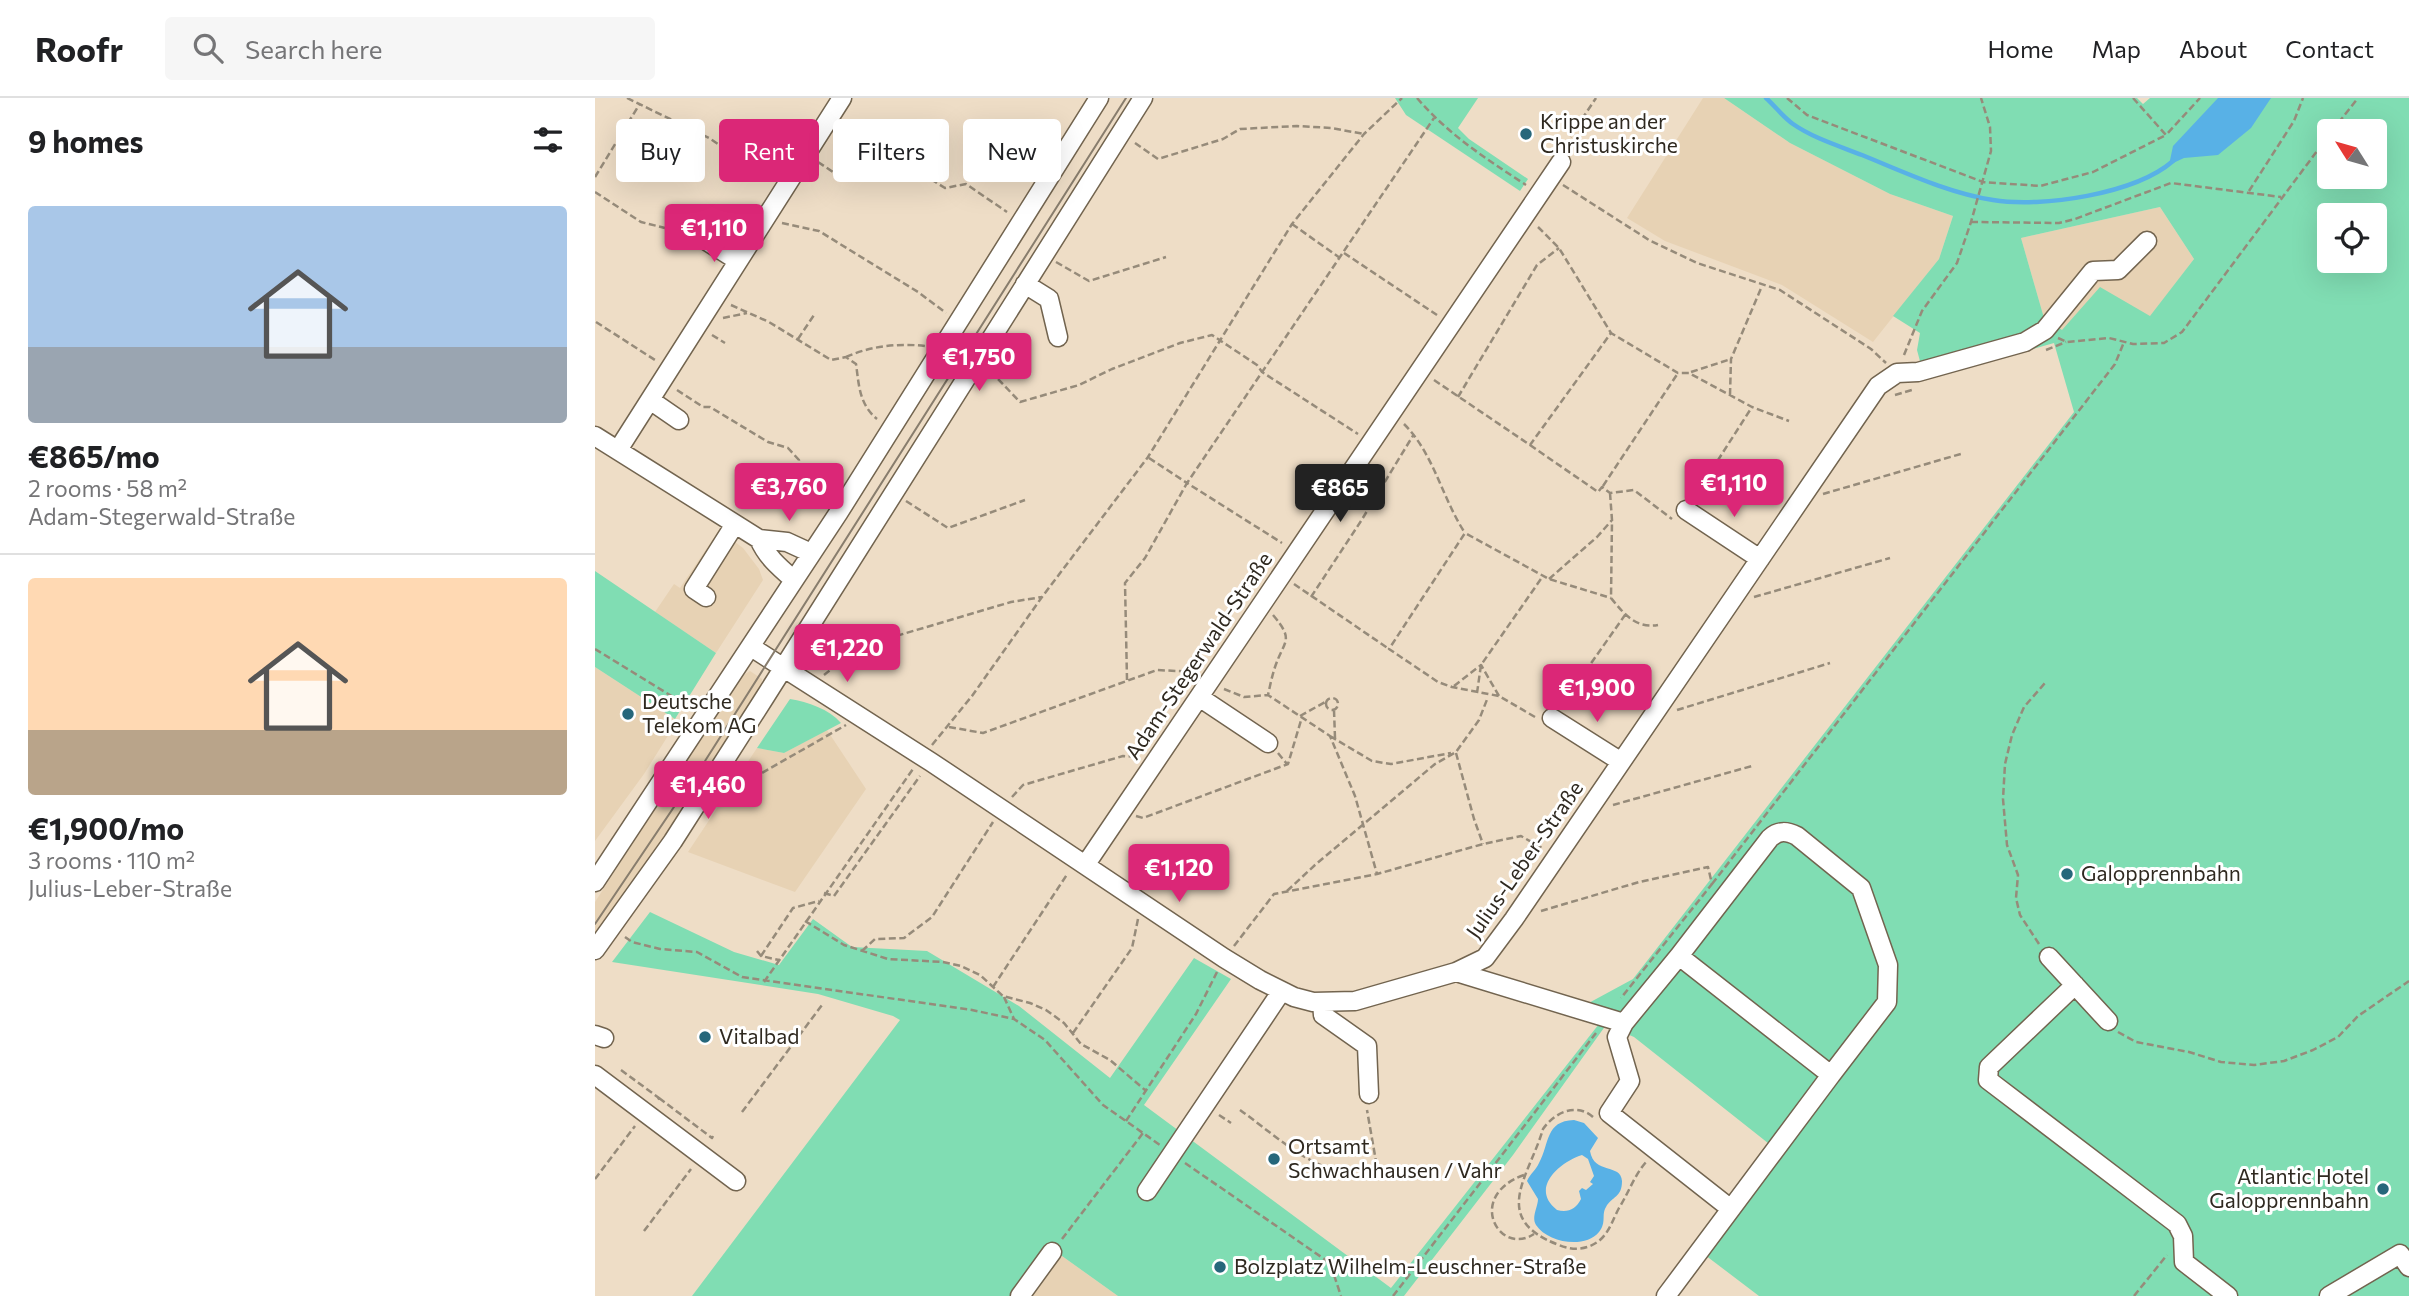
<!DOCTYPE html>
<html lang="en">
<head>
<meta charset="utf-8">
<style>
  body { margin:0; font-family:Commissioner,sans-serif; background:#f6f6f6; color:#202124; height:100vh; display:flex; flex-direction:column; font-size:26px; white-space:nowrap }
  * { box-sizing:border-box; margin:0 }
  p { font-size:23px; color:#757577 }
  .icon { flex:none; width:38px; height:38px; fill:none; stroke:currentColor; stroke-width:2; stroke-linecap:round; stroke-linejoin:round }
  .map { position:relative; flex:1; overflow:hidden }
  .details { display:flex; flex-direction:column; background:#fff; width:595px }
  .details>* { flex:none }
  .guide { position:absolute; left:21px; top:21px; width:665px; height:63px; display:flex; gap:14px }
  .needle { width:46px; rotate:307deg }
  .tools { position:absolute; left:1722px; top:21px; display:grid; gap:14px }
  .tools a { display:grid; place-items:center; width:70px; height:70px; border-radius:7px; background:#fff; box-shadow:0 7px 28px #0002; font-size:35px }
  .price { position:absolute; translate:-50% -60px; padding:0 16px; border-radius:7px; background:#db2777; color:#fff; font-size:23px; line-height:46px; filter:drop-shadow(0 2px 4px #0008) }
  .price::after { content:''; position:absolute; left:50%; top:42px; width:21px; height:16px; margin-left:-10px; background:inherit; clip-path:polygon(0 0,100% 0,50% 100%) }
  .price.current { background:#222; color:#fff }
  ul { padding:0; list-style:none }
  li { display:grid; align-content:center; gap:14px; height:371px; padding:0 28px }
  li+li { border-top:2px solid #e0e0e0 }
  li span { display:grid; place-items:center; height:217px; border-radius:7px; color:#555 }
  li>.icon { margin-inline-start:auto }
  span .icon { width:126px; height:126px; fill:#fffc; stroke-width:1 }
  li b { font-size:30px }
  h2 { display:flex; justify-content:space-between; align-items:center; height:84px; padding:0 28px; font-size:30px }
  .chip { padding:0 24px; border-radius:7px; background:#fff; box-shadow:0 7px 28px #0002; font-size:24px; line-height:63px }
  .chip.current { background:#db2777; color:#fff }
  header { display:flex; align-items:center; gap:42px; box-sizing:border-box; height:98px; padding:0 35px; background:#fff; border-bottom:2px solid #e0e0e0 }
  header strong { font-size:33px }
  nav { display:flex; gap:38px; margin-inline-start:auto; font-size:24px }
  .search { width:490px; height:63px; background:#f6f6f6; display:flex; align-items:center; gap:18px; box-sizing:border-box; padding:0 24px; border-radius:7px; color:#757577; font-size:26px }
  main { display:flex; flex:1; min-height:0 }
  .map>svg:first-child { display:block }
</style>
</head>
<body>
<header>
<strong>Roofr</strong>
<div class="search"><svg class="icon" aria-label="search" viewBox="0 0 24 24"><circle cx="10" cy="10" r="6"/><path d="M15 15l6 6"/></svg>Search here</div>
<nav><a>Home</a><a>Map</a><a>About</a><a>Contact</a></nav>
</header>
<main>
<section class="details">
<h2>9 homes<svg class="icon" aria-label="filters" viewBox="0 0 24 24"><path d="M4 7h16M4 17h16"/><circle cx="9" cy="7" r="2"/><circle cx="15" cy="17" r="2"/></svg></h2>
<ul>
<li><span style="background:linear-gradient(#a9c7e8 65%,#9aa5b1 0)"><svg class="icon" aria-label="home" viewBox="0 0 24 24"><path d="M3 11l9-7 9 7M6 9v11h12V9"/></svg></span><div><b>€865/mo</b><p>2 rooms · 58 m²</p><p>Adam-Stegerwald-Straße</p></div></li>
<li><span style="background:linear-gradient(#ffd9b3 70%,#b9a48a 0)"><svg class="icon" aria-label="home" viewBox="0 0 24 24"><path d="M3 11l9-7 9 7M6 9v11h12V9"/></svg></span><div><b>€1,900/mo</b><p>3 rooms · 110 m²</p><p>Julius-Leber-Straße</p></div></li>
</ul>
</section>
<div class="map">
<svg width="1814" height="1198" viewBox="0 0 1814 1198">
  <rect width="100%" height="100%" fill="#eeddc6"/>
  <path fill="#e7d2b4" d="M 1108,0 L 1129,0 L 1195,45 L 1295,96 L 1358,118 L 1344,161 L 1278,244 L 1187,187 L 1070,143 L 1032,120 Z
    M 1565,109 L 1599,161 L 1555,219 L 1467,233 L 1449,220 L 1426,140 Z
    M 124,432 L 148,450 L 164,471 L 168,482 L 121,555 L 60,514 L 79,486 L 85,490 Z
    M 0,569 L 80,621 L 81,625 L 49,676 L 0,743 Z
    M 155,573 L 167,581 L 166,594 L 80,724 L 0,837 L 0,804 L 136,592 L 147,578 Z
    M 232,632 L 271,691 L 200,794 L 93,754 L 162,650 L 189,655 Z
    M 453,1148 L 523,1198 L 415,1198 Z"/>
  <path fill="#80ddb3" fill-rule="evenodd" d="M 800,0 L 883,0 L 863,30 L 874,41 L 933,81 L 925,93 L 811,17 Z
    M 1129,0 L 1542,0 L 1548,6 L 1555,0 L 1814,0 L 1814,1198 L 1164,1198 L 1110,1157 L 1178,1049 L 1039,939 L 1011,927 L 918,1057 L 809,1198 L 523,1198 L 453,1148 L 415,1198 L 97,1198 L 305,922 L 298,918 L 223,896 L 17,864 L 55,814 L 139,854 L 184,867 L 218,821 L 257,849 L 332,853 L 424,908 L 515,980 L 599,860 L 636,881 L 549,1007 L 796,1190 L 1004,926 L 990,907 L 1038,881 L 1479,314 L 1459,245 L 1330,282 L 1322,252 L 1325,235 L 1298,218 L 1344,161 L 1358,118 L 1295,96 L 1195,45 ZM 1734,33 L 1780,33 L 1780,79 L 1734,79 ZM 1565,109 L 1599,161 L 1555,218 L 1505,189 L 1467,232 L 1449,220 L 1426,140 ZM 1734,117 L 1780,117 L 1780,163 L 1734,163 Z
    M 0,473 L 121,555 L 80,621 L 0,569 Z
    M 195,601 C 213,604 234,611 246,625 L 189,655 L 162,650 Z"/>
  <path fill="#58b1e6" fill-rule="evenodd" d="M 1623,0 L 1676,0 L 1656,30 L 1623,57 L 1589,60 L 1574,67 L 1578,48 Z
    M 979,1022 L 989,1025 L 1003,1040 L 995,1053 C 999,1077 1026,1065 1027,1083 C 1027,1100 1017,1098 1011,1109 C 1006,1117 1012,1124 1004,1134 C 990,1151 953,1145 941,1127 C 936,1119 943,1109 943,1101 L 932,1083 C 935,1076 941,1072 944,1065 C 955,1045 950,1023 979,1022 ZM 987,1057 L 993,1061 L 999,1078 L 995,1084 L 998,1086 L 991,1092 L 987,1090 L 984,1093 L 986,1101 C 981,1111 973,1115 962,1112 C 934,1090 965,1064 987,1057 Z"/>
  <g fill="none" stroke-linecap="round" stroke-linejoin="round">
    <path stroke="#58b1e6" stroke-width="4.5" d="M 1171,0 C 1180,8 1188,19 1198,26 C 1218,40 1244,48 1267,57 C 1309,74 1353,95 1398,102 C 1447,110 1540,96 1578,63"/>
    <g stroke="#72644f" stroke-width="21">
      <path id="minor" d="M 85,126 L 143,163
        M 430,186 L 454,201 L 463,239
        M 55,302 L 84,322
        M 0,338 L 164,441 L 192,444 L 216,455
        M 23,352 L 247,0
        M 1091,412 L 1165,461
        M 164,441 C 172,459 184,469 199,482
        M 111,499 L 99,491 L 140,426
        M 156,549 L 336,664 L 629,860 L 665,882 L 699,899 L 718,904 L 760,903 L 861,874 L 890,860 L 919,821 L 1283,288 L 1302,275 L 1323,274 L 1430,244 L 1450,232 L 1498,173 L 1523,172 L 1552,143
        M 604,599 L 673,645
        M 957,620 L 1025,663
        M 491,766 L 966,64
        M 0,784 L 244,414 L 504,0
        M 0,852 L 78,743 L 170,599 L 548,0
        M 1084,858 L 1175,740 C 1184,732 1192,733 1202,738 L 1266,790 L 1293,867 L 1292,904 L 1236,977
        M 1454,859 L 1513,923
        M 861,874 L 1029,925 L 1084,858 L 1236,977 L 1071,1198
        M 1480,887 L 1394,969 L 1393,982 L 1582,1126 L 1588,1138 L 1589,1164 L 1633,1198
        M 727,905 L 728,917 L 772,948 L 774,996
        M 1029,925 L 1022,939 L 1035,983 L 1014,1015 L 1136,1111
        M 0,937 L 9,940
        M 0,977 L 141,1083
        M 552,1093 L 686,894
        M 425,1198 L 457,1154
        M 1734,1198 L 1805,1156 L 1814,1169"/>
    </g>
    <path stroke="#968b7a" stroke-width="2.5" stroke-dasharray="7 3.5" stroke-linecap="butt" d="M 32,0 L 114,40 L 175,81
      M 822,0 C 854,37 890,60 931,87
      M 1192,0 L 1212,17 L 1388,84 L 1445,88 L 1498,74 L 1571,37
      M 1538,0 L 1571,37 L 1605,0
      M 981,30 L 1001,0
      M 1737,33 L 1763,0
      M 242,39 L 276,44 L 350,90 L 371,86 L 412,114
      M 540,45 L 563,61 L 628,41 L 645,31 L 702,28 L 736,30 L 769,36
      M 972,49 L 976,39
      M 223,64 L 238,74
      M 0,79 L 44,7
      M 968,87 L 1054,142 L 1102,165 L 1185,192 L 1276,251 L 1291,265
      M 1654,93 L 1699,23 L 1708,0
      M 0,94 L 46,124 L 70,130
      M 1376,124 L 1464,125 L 1480,121 L 1576,85 L 1686,99
      M 187,125 L 224,133 L 323,194 L 351,215
      M 697,126 L 745,160
      M 943,129 L 964,150 L 1016,235
      M 749,155 L 842,217
      M 461,164 L 494,183 L 571,159
      M 136,207 L 174,224 L 236,262 L 251,259 L 261,266 C 264,287 264,306 282,321
      M 128,220 L 152,215
      M 1,224 L 60,262
      M 117,237 L 130,245
      M 1463,240 L 1472,244 L 1514,240 L 1538,246 L 1569,245 L 1587,234 L 1734,37
      M 203,241 L 219,217
      M 1451,252 L 1471,244
      M 1309,257 L 1327,213 L 1362,165 L 1376,124 L 1396,53 L 1395,29 L 1386,0
      M 251,259 C 275,248 304,245 330,248
      M 1096,274 L 1136,261
      M 394,276 L 402,280 L 425,304 L 484,287 L 517,271 L 585,245 L 617,237 L 662,267 L 667,274 L 763,336
      M 839,282 L 935,347 L 1016,235 L 1083,275 L 1094,275 L 1157,309 L 1194,323
      M 82,292 L 108,309 L 115,309 L 173,344 L 193,350 L 204,362 L 201,388 L 230,405
      M 1135,297 L 1136,261 L 1167,188
      M 1300,297 L 1317,292
      M 863,299 L 942,167 L 964,150
      M 809,326 C 839,356 847,400 870,435
      M 935,347 L 1003,394 L 1007,389 L 1015,395 L 1039,392 L 1077,421
      M 554,360 L 592,385 L 839,20
      M 1008,388 L 1083,275
      M 1015,395 L 1017,422 L 1016,500 C 1029,516 1041,531 1063,527
      M 1228,396 L 1369,355
      M 1100,398 L 1157,309
      M 311,403 L 353,430 L 430,402
      M 954,481 L 1002,439 L 1017,422
      M 699,486 L 794,551
      M 716,499 L 766,423 L 819,336
      M 1159,499 L 1295,460
      M 678,517 C 700,543 689,542 680,569 C 677,578 675,588 673,597 L 735,638 L 760,698 L 782,776
      M 0,551 L 96,610
      M 229,577 L 264,549 L 416,504 L 447,499
      M 532,582 L 530,485 L 550,460 L 592,385 L 687,445
      M 859,588 L 886,567 L 904,598
      M 629,591 L 649,599 L 673,597
      M 882,595 L 886,567 L 948,478
      M731 606a6 6 0 1 1 12 0a6 6 0 1 1-12 0Z
      M 966,608 L 1030,517
      M 739,612 L 740,640
      M 1082,612 L 1235,565
      M 705,618 L 732,603
      M 940,619 L 904,598 L 857,589 L 843,584 L 794,551 L 870,435 L 954,481 L 1016,500
      M 354,629 L 388,635 L 562,572 L 601,574
      M 735,638 L 777,663 L 796,666 L 856,655
      M 337,647 L 377,598 L 447,499 L 553,359 L 697,126 L 769,36 L 807,0
      M 683,655 L 692,666
      M 861,655 L 879,721 L 888,746
      M 158,680 L 251,627
      M 417,699 L 428,687 L 528,658 L 544,659
      M 1018,707 L 1157,668
      M 541,718 L 548,720 L 693,666 L 707,619
      M 1117,786 L 1520,266 L 1529,244
      M 692,793 L 720,767 L 840,666 L 861,654 L 884,622 L 893,599
      M 229,795 L 239,798 L 325,678
      M 946,813 L 1044,784 L 1113,769 L 1117,786 L 1026,900
      M 210,823 L 249,847 L 293,861 L 348,864 L 366,868 L 385,877 L 408,898 L 435,905 L 451,912 L 469,925 L 486,946 L 515,962 L 550,992
      M 30,839 L 37,844 L 65,851 L 102,854 L 147,879 L 377,912 L 419,921 L 450,942 L 508,1007 L 565,1047
      M 1444,846 L 1425,817 L 1421,800 L 1423,777 L 1412,747 L 1408,701 L 1410,666 L 1417,637 L 1429,609 L 1450,585
      M 639,848 L 679,796 L 782,776 L 888,746 L 926,738 L 947,750
      M 162,853 L 166,858 L 184,862
      M 267,853 L 280,841 L 309,840 L 337,819 L 398,724
      M 166,858 L 198,810 L 224,803
      M 169,884 L 318,671
      M 398,889 L 473,775
      M 409,899 L 419,921
      M 1523,934 L 1541,944 L 1594,954 L 1626,964 L 1659,967 L 1689,963 L 1718,952 L 1743,939 L 1763,918 L 1814,883
      M 478,935 L 537,850 L 543,821
      M 26,972 L 64,1000 L 62,1002
      M 64,1000 L 117,1040 L 118,1038
      M 645,1012 C 672,1031 711,1067 744,1073 C 755,1075 770,1070 782,1069 L 772,1012
      M 147,1014 L 227,907
      M 624,1017 L 636,1025
      M 998,1019 C 981,1004 959,1015 948,1031 C 934,1079 894,1121 964,1147 C 978,1153 993,1152 1005,1142 C 1015,1133 1018,1121 1024,1110 C 1034,1094 1039,1078 1051,1064
      M 531,1023 L 601,916 L 622,874
      M 590,1065 L 735,1165 L 746,1198
      M 929,1077 C 870,1098 904,1159 939,1136
      M 0,1081 L 40,1028
      M 49,1133 L 96,1071
      M 467,1141 L 548,1035
      M 798,1198 L 1001,935
      M 1539,1198 L 1572,1157"/>
    <use href="#minor" stroke="#fff" stroke-width="18"/>
    <path stroke="#887d6d" stroke-width="2" d="M 0,826 L 110,663 L 531,0"/>
  </g>
  <g fill="#26677b" stroke="#fff" stroke-width="2.5">
    <circle cx="931" cy="36" r="7"/>
    <circle cx="33" cy="616" r="7"/>
    <circle cx="1472" cy="776" r="7"/>
    <circle cx="110" cy="939" r="7"/>
    <circle cx="679" cy="1061" r="7"/>
    <circle cx="1788" cy="1091" r="7"/>
    <circle cx="625" cy="1169" r="7"/>
  </g>
  <g text-anchor="middle" stroke-width="6" stroke-linejoin="round" paint-order="stroke">
    <g font-size="21" fill="#2f2920" stroke="#fff" text-anchor="start">
      <text x="945" y="31">Krippe an der<tspan x="945" dy="24">Christuskirche</tspan></text>
      <text x="47" y="611">Deutsche<tspan x="47" dy="24">Telekom AG</tspan></text>
      <text x="1486" y="783">Galopprennbahn</text>
      <text x="124" y="946">Vitalbad</text>
      <text x="693" y="1056">Ortsamt<tspan x="693" dy="24">Schwachhausen / Vahr</tspan></text>
      <text x="1774" y="1086" text-anchor="end">Atlantic Hotel<tspan x="1774" dy="24">Galopprennbahn</tspan></text>
      <text x="639" y="1176">Bolzplatz Wilhelm-Leuschner-Straße</text>
    </g>
    <g font-size="21" fill="#2f2920" stroke="#fff">
      <text transform="translate(604 558) rotate(-56)" y="7">Adam-Stegerwald-Straße</text>
      <text transform="translate(930 762) rotate(-55)" y="7">Julius-Leber-Straße</text>
    </g>
  </g>
</svg>
<div class="tools">
<a><svg class="needle" viewBox="-14 -14 28 28"><path d="M0-13l5 13h-10z" fill="#e53935"/><path d="M0 13l5-13h-10z" fill="#757577"/></svg></a>
<a><svg class="icon" aria-label="locate" viewBox="0 0 24 24"><circle cx="12" cy="12" r="6"/><path d="M12 2v4M12 18v4M2 12h4M18 12h4"/></svg></a>
</div>
<b class="price" style="left:119px;top:166px">€1,110</b>
<b class="price" style="left:384px;top:295px">€1,750</b>
<b class="price" style="left:1139px;top:421px">€1,110</b>
<b class="price" style="left:194px;top:425px">€3,760</b>
<b class="price current" style="left:745px;top:426px">€865</b>
<b class="price" style="left:252px;top:586px">€1,220</b>
<b class="price" style="left:1002px;top:626px">€1,900</b>
<b class="price" style="left:113px;top:723px">€1,460</b>
<b class="price" style="left:584px;top:806px">€1,120</b>
<div class="guide">
<a class="chip">Buy</a>
<a class="chip current">Rent</a>
<a class="chip">Filters</a>
<a class="chip">New</a>
</div>
</div>
</main>
</body>
</html>
